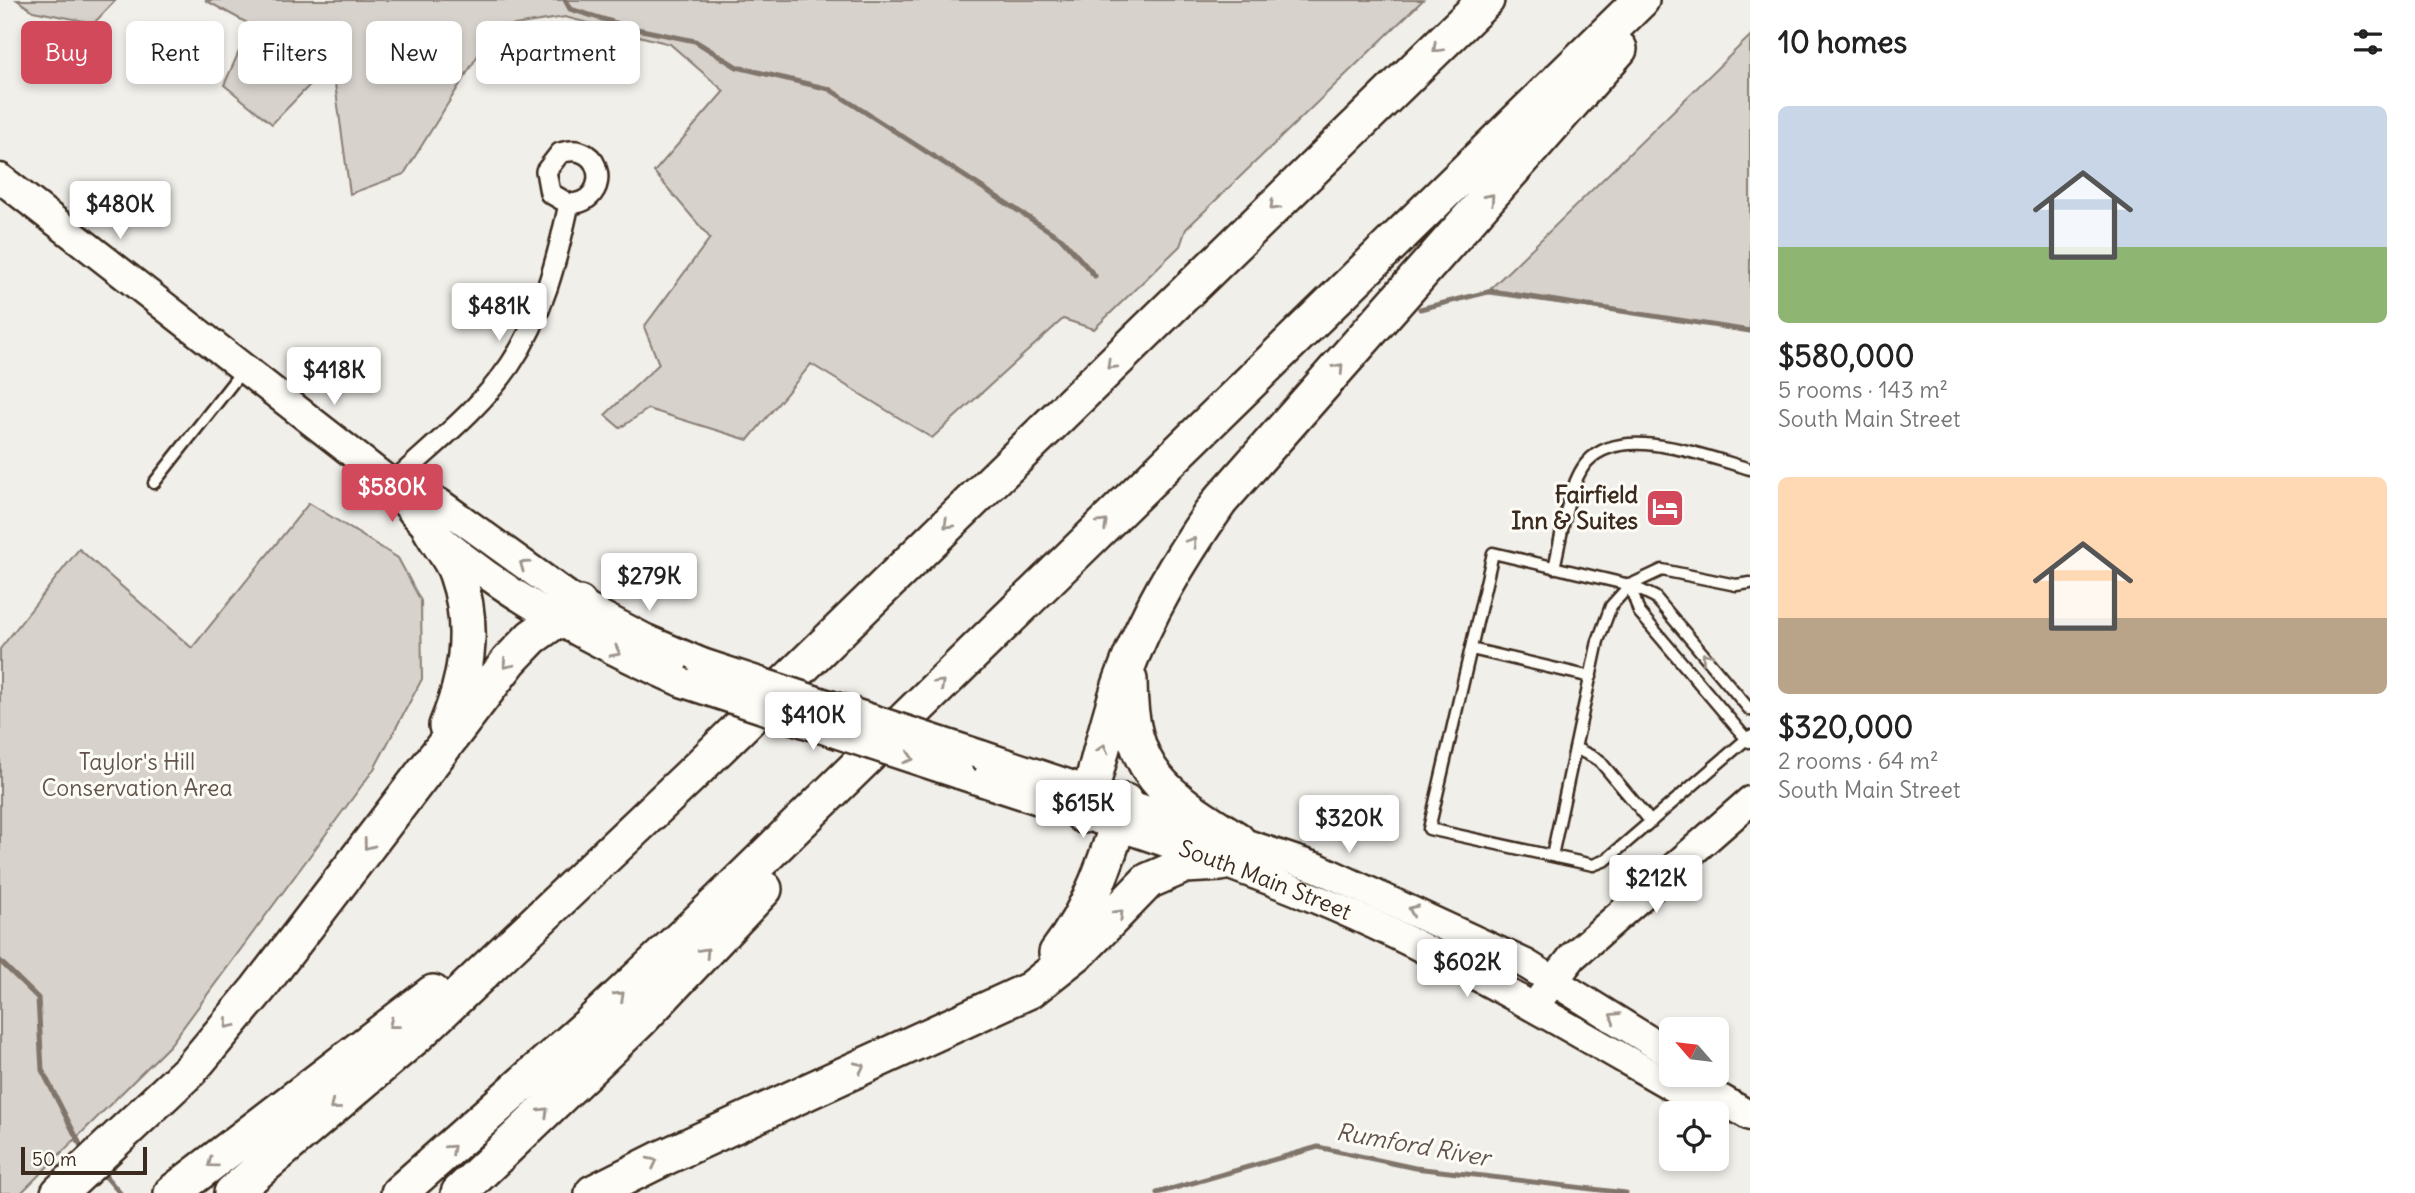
<!DOCTYPE html>
<html lang="en">
<head>
<meta charset="utf-8">
<style>
  body { margin:0; font-family:Delius,sans-serif; background:#f2f2f2; color:#222; height:100vh; display:flex; flex-direction:column; font-size:26px; white-space:nowrap }
  * { box-sizing:border-box; margin:0 }
  p { font-size:23px; color:#767676 }
  .icon { flex:none; width:38px; height:38px; fill:none; stroke:currentColor; stroke-width:2; stroke-linecap:round; stroke-linejoin:round }
  .map { position:relative; flex:1; overflow:hidden }
  .side { display:flex; flex-direction:column; background:#fff; width:665px }
  .side>* { flex:none }
  .guide { position:absolute; left:21px; top:21px; width:665px; height:63px; display:flex; gap:14px }
  .needle { width:46px; rotate:298deg }
  .fabs { position:absolute; left:1659px; top:1017px; display:grid; gap:14px }
  .fabs a { display:grid; place-items:center; width:70px; height:70px; border-radius:10px; background:#fff; box-shadow:0 4px 10px #0003; font-size:35px }
  .scale { position:absolute; left:21px; bottom:18px; width:126px; box-sizing:border-box; padding-left:7px; border:4px solid #3b2a1e; border-top:0; font-size:19px; line-height:24px; white-space:nowrap; color:#3b2a1e; -webkit-text-stroke:5px #fdfcf7; paint-order:stroke }
  .price { position:absolute; translate:-50% -60px; padding:0 16px; border-radius:7px; background:#fff; color:#222; font-size:23px; line-height:46px; filter:drop-shadow(0 2px 4px #0008) }
  .price::after { content:''; position:absolute; left:50%; top:42px; width:21px; height:16px; margin-left:-10px; background:inherit; clip-path:polygon(0 0,100% 0,50% 100%) }
  .price.current { background:#d1495b; color:#fff }
  ul { padding:0; list-style:none }
  li { display:grid; align-content:center; gap:14px; height:371px; padding:0 28px }
  li span { display:grid; place-items:center; height:217px; border-radius:10px; color:#555 }
  li>.icon { margin-inline-start:auto }
  span .icon { width:126px; height:126px; fill:#fffc; stroke-width:1 }
  li b { font-size:30px }
  h2 { display:flex; justify-content:space-between; align-items:center; height:84px; padding:0 28px; font-size:30px }
  .pill { padding:0 24px; border-radius:10px; background:#fff; box-shadow:0 4px 10px #0003; font-size:24px; line-height:63px }
  .pill.current { background:#d1495b; color:#fff }
  main { display:flex; flex:1; min-height:0 }
  .map>svg:first-child { display:block }
</style>
</head>
<body>
<main>
<div class="map">
<svg width="1750" height="1193" viewBox="0 0 1750 1193">
  <rect width="100%" height="100%" fill="#f1efea"/>
  <filter id="ink" filterUnits="userSpaceOnUse"><feTurbulence type="fractalNoise" baseFrequency=".0143" numOctaves="2"/><feDisplacementMap in="SourceGraphic" scale="14" xChannelSelector="R" yChannelSelector="G"/><feConvolveMatrix kernelMatrix="1 2 1 2 8 2 1 2 1" color-interpolation-filters="sRGB"/></filter>
  <g filter="url(#ink)">
    <path fill="#d7d2cc" stroke="#897e75" stroke-width="2" d="M 17,0 L 116,0 L 94,23 L 33,11 Z
      M 205,0 L 1423,0 L 1186,229 L 1180,246 L 1094,329 L 1063,319 L 932,438 L 811,364 L 748,440 L 648,409 L 620,428 L 605,415 L 659,364 L 644,327 L 710,238 L 654,172 L 724,91 L 670,44 L 565,17 L 495,28 L 404,174 L 350,194 L 332,62 L 272,124 L 224,85 L 251,25 Z
      M 1750,36 L 1750,330 L 1486,293 Z
      M 309,503 L 398,558 L 421,601 L 422,679 L 374,769 L 170,1045 L 21,1193 L 0,1193 L 0,649 L 79,549 L 192,648 Z"/>
    <g fill="none" stroke-linecap="round" stroke-linejoin="round">
      <path stroke="#80746b" stroke-width="5" d="M 565,0 L 570,9 L 632,28 L 695,41 L 737,67 L 829,89 L 1062,239 L 1095,276
        M 1420,309 L 1492,291 L 1750,331
        M 0,961 L 38,998 L 42,1070 L 84,1152
        M 100,1170 L 120,1193
        M 1157,1193 L 1318,1147 L 1415,1168 L 1626,1193"/>
      <g stroke="#3b2a1e" stroke-width="15">
        <path id="lane" d="M 154,483 L 242,371
          M 1554,568 C 1561,540 1568,483 1587,462 C 1622,423 1707,457 1750,469
          M 1630,585 L 1493,553 L 1429,829 L 1593,865 L 1606,860 L 1750,736
          M 1471,649 L 1591,677
          M 1749,742 L 1639,612 L 1630,585 L 1655,597 L 1750,710
          M 1575,748 L 1599,760 L 1651,822
          M 1552,856 L 1598,641 L 1611,606 L 1630,585 L 1662,570 L 1736,585 L 1750,583"/>
      </g>
      <g stroke="#3b2a1e" stroke-width="24">
        <path id="street" d="M 392,484 C 432,446 479,410 510,365 C 543,316 557,260 569,204 C 613,203 604,138 560,153 L 546,171 L 550,193 L 569,204"/>
      </g>
      <g stroke="#3b2a1e" stroke-width="33">
        <g id="secondary">
          <path d="M 0,178 L 392,484 C 402,497 411,512 422,522 C 493,589 593,643 681,682"/>
          <path d="M 395,485 L 439,503 L 579,604 L 646,639 L 702,663"/>
          <path d="M 981,755 L 1318,868 L 1526,964 L 1671,1054"/>
          <path id="s1" d="M 959,774 C 1080,814 1202,851 1319,900 C 1443,952 1558,1021 1675,1088 L 1721,1099 L 1750,1116"/>
          <path d="M 1542,996 L 1573,956 L 1750,801"/>
        </g>
      </g>
      <g stroke="#3b2a1e" stroke-width="40">
        <path id="highway" d="M 430,528 C 438,543 452,558 457,574 C 475,625 467,678 447,726
          M 1129,680 C 1129,773 1165,795 1237,840
          M 1083,815 C 1098,770 1106,724 1122,680 C 1146,614 1180,558 1220,501 L 1619,49
          M 1057,953 C 1092,908 1108,856 1125,802
          M 59,1193 L 191,1069 L 258,989 L 509,661 L 532,637 L 579,604
          M 172,1193 L 433,993
          M 232,1193 L 417,1035 L 690,776 L 1486,0
          M 399,1193 L 589,1025 L 698,922 L 1641,0
          M 459,1193 L 640,1020 L 764,889
          M 593,1193 L 663,1158 L 1030,990 L 1082,949 L 1148,881 L 1185,865 L 1221,863"/>
      </g>
      <use href="#lane" stroke="#fdfcf7" stroke-width="10"/>
      <use href="#street" stroke="#fdfcf7" stroke-width="19"/>
      <use href="#secondary" stroke="#fdfcf7" stroke-width="28"/>
      <use href="#highway" stroke="#fdfcf7" stroke-width="35"/>
      <g stroke="#3b2a1e" stroke-width="33" stroke-linecap="butt">
        <path id="secondary-bridge" d="M 702,663 L 981,755
          M 681,682 L 959,774"/>
      </g>
      <use href="#secondary-bridge" stroke="#fdfcf7" stroke-width="28"/>
    </g>
    <defs><path id="oneway-chevron" d="M-2-3.5L2.5 0L-2 3.5" fill="none" stroke-width="1.6" stroke-linecap="round" stroke-linejoin="round" transform="scale(1.75)"/></defs>
    <g stroke="#9c938a">
      <use href="#oneway-chevron" transform="translate(1437 48) rotate(136)"/>
      <use href="#oneway-chevron" transform="translate(1490 198) rotate(-48)"/>
      <use href="#oneway-chevron" transform="translate(1274 206) rotate(136)"/>
      <use href="#oneway-chevron" transform="translate(1111 365) rotate(136)"/>
      <use href="#oneway-chevron" transform="translate(1339 368) rotate(-48)"/>
      <use href="#oneway-chevron" transform="translate(948 524) rotate(136)"/>
      <use href="#oneway-chevron" transform="translate(1103 524) rotate(-44)"/>
      <use href="#oneway-chevron" transform="translate(1192 542) rotate(-54)"/>
      <use href="#oneway-chevron" transform="translate(524 565) rotate(-144)"/>
      <use href="#oneway-chevron" transform="translate(616 652) rotate(28)"/>
      <use href="#oneway-chevron" transform="translate(1706 657) rotate(-130)"/>
      <use href="#oneway-chevron" transform="translate(507 664) rotate(130)"/>
      <use href="#oneway-chevron" transform="translate(940 684) rotate(-44)"/>
      <use href="#oneway-chevron" transform="translate(1103 749) rotate(-75)"/>
      <use href="#oneway-chevron" transform="translate(909 758) rotate(18)"/>
      <use href="#oneway-chevron" transform="translate(368 845) rotate(127)"/>
      <use href="#oneway-chevron" transform="translate(1413 910) rotate(-156)"/>
      <use href="#oneway-chevron" transform="translate(1119 914) rotate(-45)"/>
      <use href="#oneway-chevron" transform="translate(705 952) rotate(-47)"/>
      <use href="#oneway-chevron" transform="translate(620 996) rotate(-43)"/>
      <use href="#oneway-chevron" transform="translate(1614 1017) rotate(-148)"/>
      <use href="#oneway-chevron" transform="translate(229 1024) rotate(130)"/>
      <use href="#oneway-chevron" transform="translate(393 1024) rotate(142)"/>
      <use href="#oneway-chevron" transform="translate(860 1067) rotate(-25)"/>
      <use href="#oneway-chevron" transform="translate(334 1106) rotate(140)"/>
      <use href="#oneway-chevron" transform="translate(544 1112) rotate(-44)"/>
      <use href="#oneway-chevron" transform="translate(451 1149) rotate(-42)"/>
      <use href="#oneway-chevron" transform="translate(653 1162) rotate(-27)"/>
      <use href="#oneway-chevron" transform="translate(212 1163) rotate(143)"/>
    </g>
  </g>
  <defs>
    <g id="hotel-square" transform="scale(2.0125)"><rect x="-9" y="-9" width="18" height="18" rx="4" fill="#d1495b" stroke="#fdfcf7"/><path d="M-6-4.5h1.5V1H6V5H4.5V3h-9V5H-6ZM-4 0a1.8 1.8 0 1 1 3.6 0ZM.5 0V-2.5h3Q6-2.5 6 0Z" fill="#fff"/></g>
  </defs>
  <g fill-rule="evenodd">
    <use href="#hotel-square" x="1665" y="508"/>
  </g>
  <g text-anchor="middle" stroke-width="6" stroke-linejoin="round" paint-order="stroke">
    <g font-size="23" font-weight="bold" fill="#3b2a1e" stroke="#fdfcf7" text-anchor="end">
      <text x="1638" y="503">Fairfield<tspan x="1638" dy="26">Inn &amp; Suites</tspan></text>
    </g>
    <g font-size="23" fill="#62544a" stroke="#fdfcf7">
      <text x="137" y="770">Taylor's Hill<tspan x="137" dy="26">Conservation Area</tspan></text>
    </g>
    <g font-size="23" fill="#3b2a1e" stroke="#fdfcf7">
      <text dy="8" stroke="none"><textPath href="#s1" startOffset="324">South Main Street</textPath></text>
    </g>
    <g font-size="24" font-style="italic" fill="#63554b" stroke="#fdfcf7">
      <text transform="translate(1413 1145) rotate(10)" y="8">Rumford River</text>
    </g>
  </g>
</svg>
<div class="fabs">
<a><svg class="needle" viewBox="-14 -14 28 28"><path d="M0-13l5 13h-10z" fill="#e53935"/><path d="M0 13l5-13h-10z" fill="#767676"/></svg></a>
<a><svg class="icon" aria-label="locate" viewBox="0 0 24 24"><circle cx="12" cy="12" r="6"/><path d="M12 2v4M12 18v4M2 12h4M18 12h4"/></svg></a>
</div>
<div class="scale">50 m</div>
<b class="price" style="left:120px;top:241px">$480K</b>
<b class="price" style="left:499px;top:343px">$481K</b>
<b class="price" style="left:334px;top:407px">$418K</b>
<b class="price current" style="left:392px;top:524px">$580K</b>
<b class="price" style="left:649px;top:613px">$279K</b>
<b class="price" style="left:813px;top:752px">$410K</b>
<b class="price" style="left:1083px;top:840px">$615K</b>
<b class="price" style="left:1349px;top:855px">$320K</b>
<b class="price" style="left:1656px;top:915px">$212K</b>
<b class="price" style="left:1467px;top:999px">$602K</b>
<div class="guide">
<a class="pill current">Buy</a>
<a class="pill">Rent</a>
<a class="pill">Filters</a>
<a class="pill">New</a>
<a class="pill">Apartment</a>
</div>
</div>
<section class="side">
<h2>10 homes<svg class="icon" aria-label="filters" viewBox="0 0 24 24"><path d="M4 7h16M4 17h16"/><circle cx="9" cy="7" r="2"/><circle cx="15" cy="17" r="2"/></svg></h2>
<ul>
<li><span style="background:linear-gradient(#c9d6e8 65%,#8fb573 0)"><svg class="icon" aria-label="home" viewBox="0 0 24 24"><path d="M3 11l9-7 9 7M6 9v11h12V9"/></svg></span><div><b>$580,000</b><p>5 rooms · 143 m²</p><p>South Main Street</p></div></li>
<li><span style="background:linear-gradient(#ffd9b3 65%,#b9a48a 0)"><svg class="icon" aria-label="home" viewBox="0 0 24 24"><path d="M3 11l9-7 9 7M6 9v11h12V9"/></svg></span><div><b>$320,000</b><p>2 rooms · 64 m²</p><p>South Main Street</p></div></li>
</ul>
</section>
</main>
</body>
</html>
